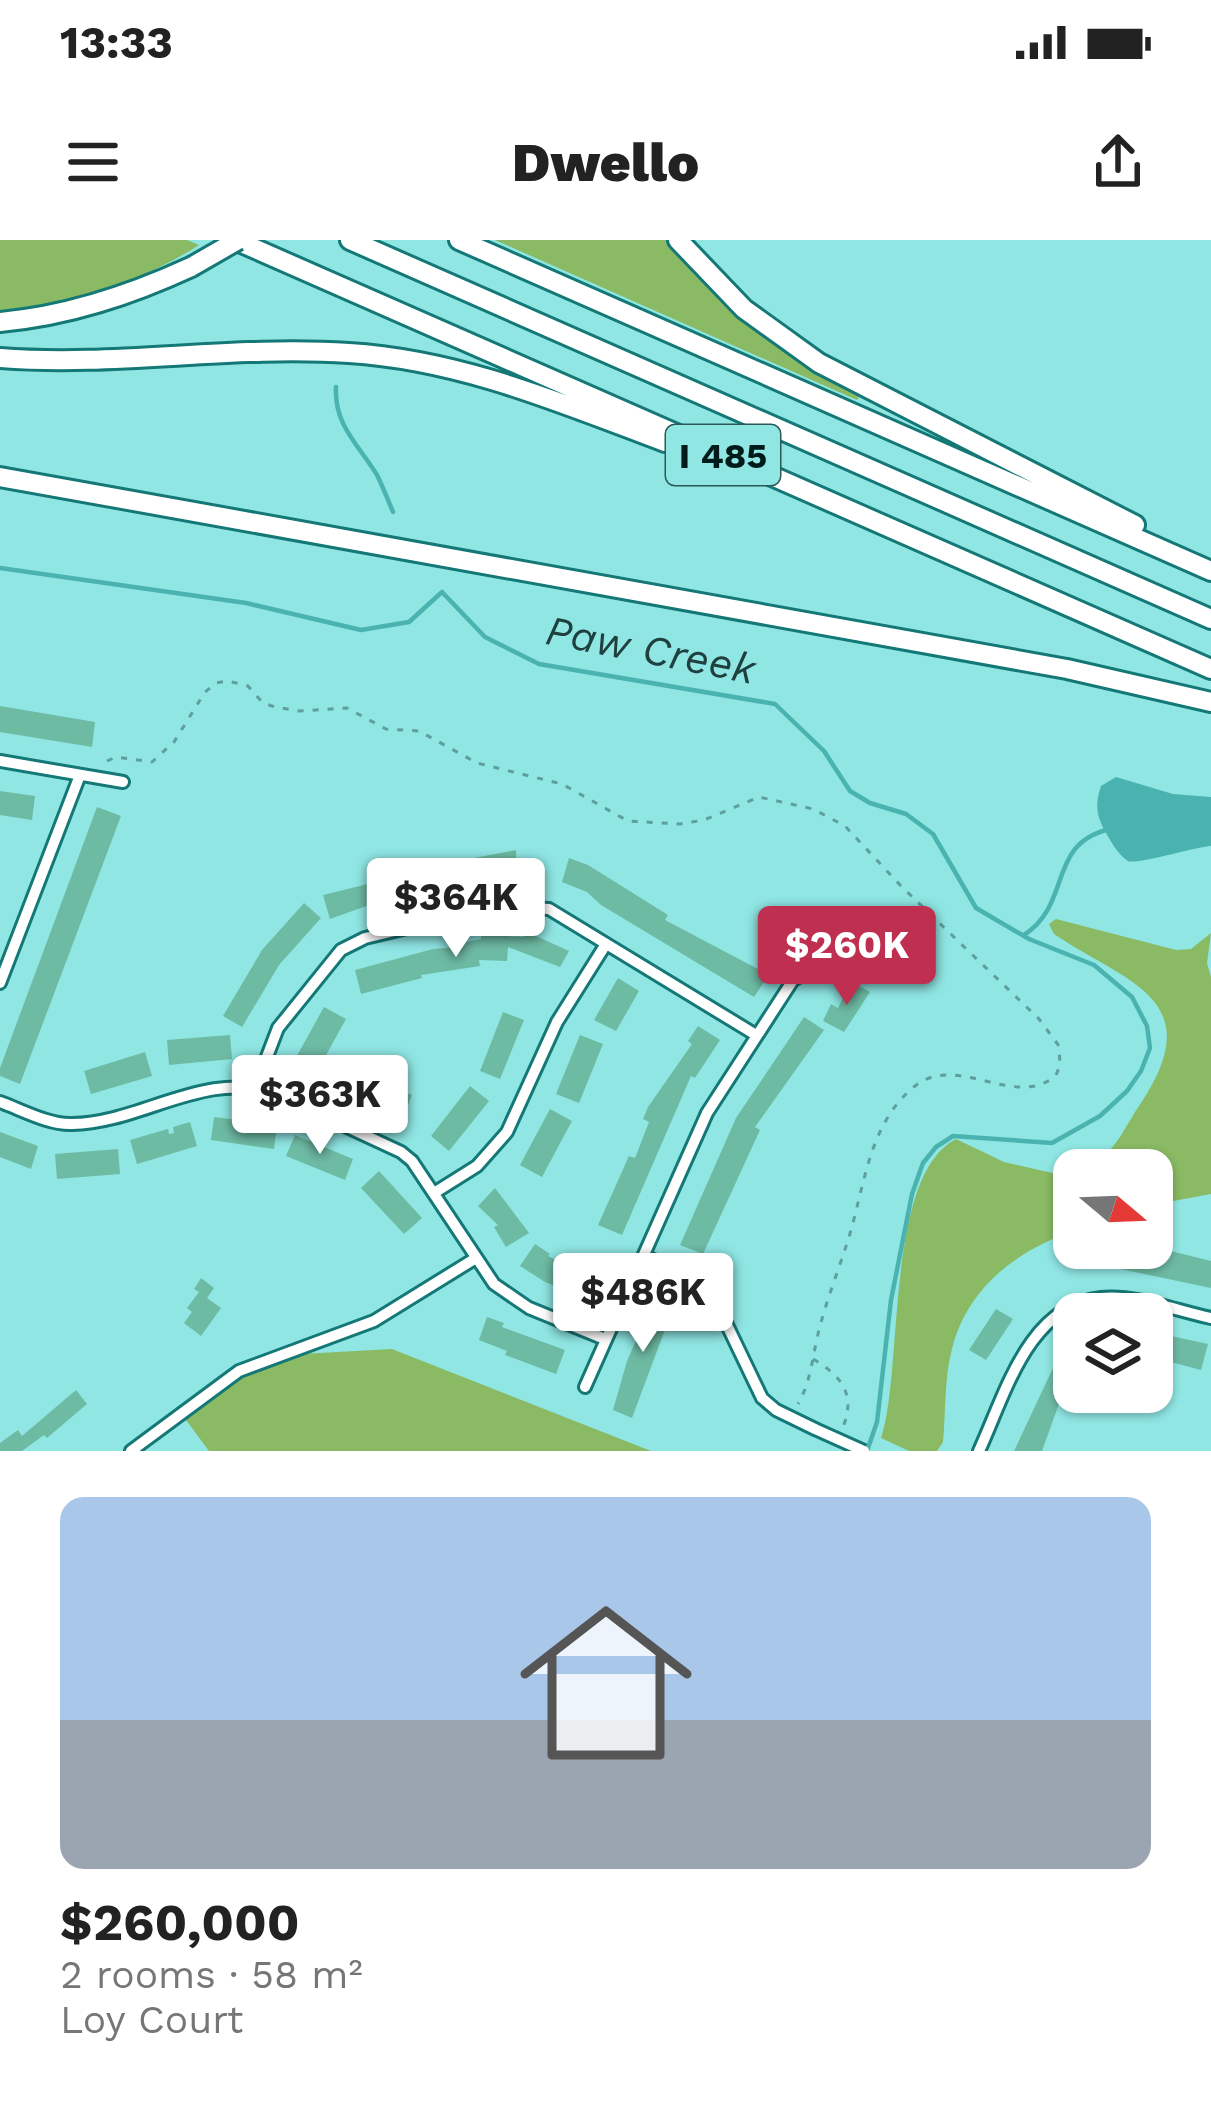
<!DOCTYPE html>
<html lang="en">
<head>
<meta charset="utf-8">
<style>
  body { margin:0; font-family:"Work Sans",sans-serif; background:#f2f2f2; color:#222; height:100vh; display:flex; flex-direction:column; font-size:45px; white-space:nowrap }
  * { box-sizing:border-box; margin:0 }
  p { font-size:39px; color:#767676 }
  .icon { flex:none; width:66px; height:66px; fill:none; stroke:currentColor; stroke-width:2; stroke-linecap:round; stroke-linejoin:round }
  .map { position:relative; height:1211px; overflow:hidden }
  .panel { display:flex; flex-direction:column; background:#fff; flex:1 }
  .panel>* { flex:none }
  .needle { width:78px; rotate:109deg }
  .buttons { position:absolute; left:1053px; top:909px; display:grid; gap:24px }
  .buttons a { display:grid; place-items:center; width:120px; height:120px; border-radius:24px; background:#fff; box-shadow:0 3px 9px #0004; font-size:60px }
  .price { position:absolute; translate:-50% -102px; padding:0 27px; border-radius:12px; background:#fff; color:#222; font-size:39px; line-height:78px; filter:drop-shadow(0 3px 6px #0008) }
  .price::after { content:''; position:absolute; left:50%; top:72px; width:36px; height:27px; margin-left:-18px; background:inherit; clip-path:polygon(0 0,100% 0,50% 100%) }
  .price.active { background:#bf2f50; color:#fff }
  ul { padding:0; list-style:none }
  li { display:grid; align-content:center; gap:24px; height:636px; padding:0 60px }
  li+li { border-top:3px solid #e0e0e0 }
  li span { display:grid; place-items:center; height:372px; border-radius:24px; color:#555 }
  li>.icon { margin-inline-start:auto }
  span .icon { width:216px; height:216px; fill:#fffc; stroke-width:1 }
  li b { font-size:51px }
  .status { display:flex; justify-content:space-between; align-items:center; height:84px; padding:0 60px; background:#fff; direction:ltr }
  .status svg { height:33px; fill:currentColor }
  header { display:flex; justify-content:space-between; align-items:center; height:156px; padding:0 60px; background:#fff; font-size:54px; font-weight:800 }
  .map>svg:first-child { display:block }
</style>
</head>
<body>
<div class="status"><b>13:33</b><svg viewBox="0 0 49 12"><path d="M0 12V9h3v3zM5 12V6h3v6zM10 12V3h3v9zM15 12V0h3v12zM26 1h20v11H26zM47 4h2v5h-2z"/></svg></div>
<header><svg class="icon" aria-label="menu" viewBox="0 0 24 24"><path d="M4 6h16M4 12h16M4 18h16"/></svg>Dwello<svg class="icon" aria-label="share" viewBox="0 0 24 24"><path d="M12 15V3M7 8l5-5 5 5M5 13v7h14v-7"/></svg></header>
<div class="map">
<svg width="1211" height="1211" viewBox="0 0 1211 1211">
  <rect width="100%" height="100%" fill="#8fe6e3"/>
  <path fill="#8aba64" d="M 0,0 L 187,0 L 199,5 C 139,43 71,64 0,74 Z
    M 495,0 L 669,0 L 695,33 L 762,95 L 860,155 L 857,160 Z
    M 1056,679 L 1176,710 L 1191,709 L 1211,693 L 1207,723 L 1211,737 L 1211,954 L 1152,965 L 1152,930 L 1081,930 C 1116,915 1121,892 1141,863 C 1211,757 1124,742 1054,694 L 1049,684 Z
    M 956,899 L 1004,922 L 1057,934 L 1074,932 L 1074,991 C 1017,1010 967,1048 952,1109 C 944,1139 946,1171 943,1202 L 937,1211 L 909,1211 L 881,1198 C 904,1130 884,936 956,899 Z
    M 392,1109 L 651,1211 L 209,1211 L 180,1172 L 229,1137 L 283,1115 Z"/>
  <path fill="#4ab3b0" d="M 1116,537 L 1173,554 L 1211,557 L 1211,606 C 1195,607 1136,625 1128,621 C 1118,615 1110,600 1105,591 C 1096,575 1095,563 1101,546 Z"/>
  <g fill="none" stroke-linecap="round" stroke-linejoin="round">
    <path stroke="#4ab3b0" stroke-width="4.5" d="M 336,147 C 334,185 358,204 377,235 C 383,247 388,260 393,272
      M 0,328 L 246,363 L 361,390 L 409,382 L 442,352 L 485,397 L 539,424 L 775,464 L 824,511 L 850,551 L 870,563 L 906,574 L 933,594 L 976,668 L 1029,699 L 1094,725 L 1132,757 L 1147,786 L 1150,808 L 1141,831 L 1127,851 L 1100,876 L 1052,903 L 953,896 L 936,907 L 923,923 L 912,954 L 891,1060 L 877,1182 L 867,1211
      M 1024,695 C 1073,663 1046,604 1110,589"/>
  </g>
  <path fill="#6ebba4" d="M 0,466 L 95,482 L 92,507 L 0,492 Z
    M 0,551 L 35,556 L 32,580 L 0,575 Z
    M 97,567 L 121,576 L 20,844 L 0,836 L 0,828 Z
    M 516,610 L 517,635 L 488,637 L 433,653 L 414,653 L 390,661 L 389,658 L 330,679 L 323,655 L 368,644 L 369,647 L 410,630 Z
    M 569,618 L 588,625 L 668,675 L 665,680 L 769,735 L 754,757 L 601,665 L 587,652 L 562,642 Z
    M 304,663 L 321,678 L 279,725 L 242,787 L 223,776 L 262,710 Z
    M 525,691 L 569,711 L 560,727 L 508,707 L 507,721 L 479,720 L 480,726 L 421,735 L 422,738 L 361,754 L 355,730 L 433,709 L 458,707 L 457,704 L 481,699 L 481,695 L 524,697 Z
    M 618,738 L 639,751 L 616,791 L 594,780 Z
    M 851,742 L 870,752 L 844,792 L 823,781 L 831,764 L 838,768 Z
    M 324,767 L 346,779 L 315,835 L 293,823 Z
    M 503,772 L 524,780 L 500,839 L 480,831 Z
    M 804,777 L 824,790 L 755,887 L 760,890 L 703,1014 L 680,1005 L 736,878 Z
    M 698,786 L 720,800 L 695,838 L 691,836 L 622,995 L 598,985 L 629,916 L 635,918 L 649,882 L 643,879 L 648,867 L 692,804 L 688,801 Z
    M 230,795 L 232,819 L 169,825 L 167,800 Z
    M 580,795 L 603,804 L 579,863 L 556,854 Z
    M 145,812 L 152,836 L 91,854 L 84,831 Z
    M 354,832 L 412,855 L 403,878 L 345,855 Z
    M 470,846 L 489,861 L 449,911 L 431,896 Z
    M 550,869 L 572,881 L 542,937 L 520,925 Z
    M 214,877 L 277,885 L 274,909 L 211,900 Z
    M 190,882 L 197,906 L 137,924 L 130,900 L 168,889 L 169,894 L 174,893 L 173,887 Z
    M 0,892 L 38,906 L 31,929 L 0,917 Z
    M 295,895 L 353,919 L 345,940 L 286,916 Z
    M 118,909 L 120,934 L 57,939 L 55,914 Z
    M 379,931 L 422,978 L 404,994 L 361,948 Z
    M 495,948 L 529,993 L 506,1007 L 494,987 L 498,985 L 478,966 Z
    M 535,1004 L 550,1014 L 548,1016 L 600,1041 L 593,1060 L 545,1042 L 520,1026 Z
    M 1107,1008 L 1159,1008 L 1211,1021 L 1211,1048 L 1106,1026 Z
    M 201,1038 L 214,1048 L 207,1058 L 221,1068 L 201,1096 L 184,1083 L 192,1072 L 187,1068 L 199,1052 L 194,1049 Z
    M 657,1053 L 676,1060 L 632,1178 L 613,1170 L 627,1121 Z
    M 996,1069 L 1013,1079 L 986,1120 L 969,1110 Z
    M 487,1077 L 504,1083 L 502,1087 L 565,1110 L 556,1134 L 505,1115 L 507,1111 L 479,1100 Z
    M 1162,1094 L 1208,1104 L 1201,1130 L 1156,1118 Z
    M 1061,1111 L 1074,1118 L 1074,1138 L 1069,1136 L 1042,1211 L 1014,1211 Z
    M 76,1150 L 87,1164 L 47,1198 L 44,1195 L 22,1211 L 0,1211 L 0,1203 L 18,1190 L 22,1196 Z"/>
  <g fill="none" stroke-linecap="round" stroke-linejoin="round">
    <g stroke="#147876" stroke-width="16">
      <path id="minor" d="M 0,521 L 123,542
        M 0,743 L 80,535
        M 255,848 L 278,788 L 341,710 L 365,698 L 499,666 L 549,669 L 756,795
        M 0,862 C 22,870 49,885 72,884 C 142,883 205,829 276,854 L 401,912 L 412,921 L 494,1044 L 529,1068 L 605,1099
        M 434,953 L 477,926 L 507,892 L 557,782 L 606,704
        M 644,1016 C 672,1028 695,1037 715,1060 L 762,1158 L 776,1170 L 815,1189
        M 585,1147 L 707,873 L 793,740 L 813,729
        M 131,1211 L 239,1131 L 374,1081 L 476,1018
        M 979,1211 C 1005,1155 1028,1065 1101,1058 C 1135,1054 1177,1071 1211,1078"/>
    </g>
    <g stroke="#147876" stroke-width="24">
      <path id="motorway" d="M 235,0 L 1211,429
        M 350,0 L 1211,379
        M 459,0 L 1211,331
        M 678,0 L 744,69 L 819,123 L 1135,285
        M 0,82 C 68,76 130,55 191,27
        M 0,118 C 116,127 232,105 349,113 C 461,120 561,163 665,202
        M 0,237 L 1067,429 L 1211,462"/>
    </g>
    <path stroke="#5e9f9d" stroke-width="3" stroke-dasharray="6 9" stroke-linecap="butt" d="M 107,521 L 116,517 L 152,522 L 174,502 L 205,452 L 216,443 L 228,441 L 248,446 L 263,463 L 275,467 L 299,471 L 347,468 L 386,489 L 419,491 L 477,523 L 562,544 L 628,581 L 680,584 L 704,580 L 759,557 L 813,569 L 845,586 L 901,646 L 1039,779 L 1059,806 L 1060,826 L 1056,835 C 1017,871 957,812 915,846 C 869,883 865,944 849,997 C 839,1029 826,1061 818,1094 C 812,1119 811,1141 798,1164
      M 813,1119 C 842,1136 856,1155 843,1187"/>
    <use href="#minor" stroke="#fff" stroke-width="10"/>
    <use href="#motorway" stroke="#fff" stroke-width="18"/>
    <g stroke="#147876" stroke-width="16" stroke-linecap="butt">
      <path id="minor-bridge" d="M 815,1189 L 864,1211"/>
    </g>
    <g stroke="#147876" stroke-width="24" stroke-linecap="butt">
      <path id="motorway-bridge" d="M 191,27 L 238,0"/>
    </g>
    <use href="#minor-bridge" stroke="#fff" stroke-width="10"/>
    <use href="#motorway-bridge" stroke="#fff" stroke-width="18"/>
  </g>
  <g text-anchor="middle" stroke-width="10" stroke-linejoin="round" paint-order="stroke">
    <rect fill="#8fe6e3" stroke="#2c5857" stroke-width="3" x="666" y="185" width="114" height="60" rx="9"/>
    <g font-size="36" font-weight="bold" fill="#011b1b">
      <text x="723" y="228">I 485</text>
    </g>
    <g font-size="42" font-style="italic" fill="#20403f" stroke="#8fe6e3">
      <text transform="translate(651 409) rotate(11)" y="15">Paw Creek</text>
    </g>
  </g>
</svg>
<div class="buttons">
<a><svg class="needle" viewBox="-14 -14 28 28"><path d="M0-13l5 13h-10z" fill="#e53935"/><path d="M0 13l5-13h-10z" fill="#767676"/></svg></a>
<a><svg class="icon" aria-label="layers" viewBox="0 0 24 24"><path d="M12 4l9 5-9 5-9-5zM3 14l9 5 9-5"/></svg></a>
</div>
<b class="price" style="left:456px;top:720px">$364K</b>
<b class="price active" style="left:847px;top:768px">$260K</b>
<b class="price" style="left:320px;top:917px">$363K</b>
<b class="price" style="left:643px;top:1115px">$486K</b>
</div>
<section class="panel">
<ul>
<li><span style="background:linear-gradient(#a9c7e8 60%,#9aa5b1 0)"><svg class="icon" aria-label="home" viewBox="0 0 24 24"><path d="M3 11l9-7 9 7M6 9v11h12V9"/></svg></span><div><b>$260,000</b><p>2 rooms · 58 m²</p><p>Loy Court</p></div></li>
</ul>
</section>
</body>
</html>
